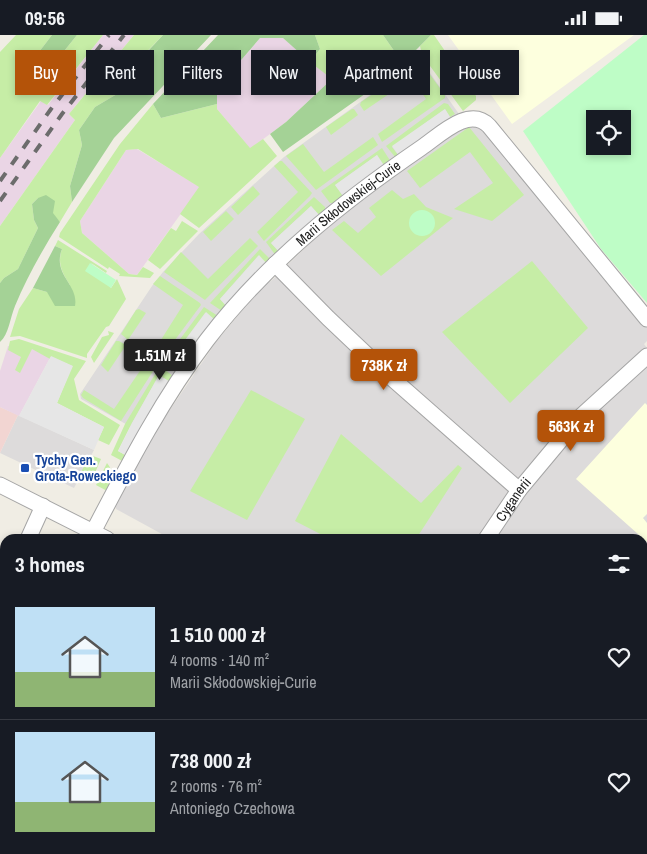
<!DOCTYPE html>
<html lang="en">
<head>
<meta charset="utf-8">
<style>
  body { margin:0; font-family:"Archivo Narrow",sans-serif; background:#20242c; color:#f1f3f6; height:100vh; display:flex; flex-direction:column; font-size:19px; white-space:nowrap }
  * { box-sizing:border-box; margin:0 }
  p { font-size:16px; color:#9ea1a6 }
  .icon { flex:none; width:28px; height:28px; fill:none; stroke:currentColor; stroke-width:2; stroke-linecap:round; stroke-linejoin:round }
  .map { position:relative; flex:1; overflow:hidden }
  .details { position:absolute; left:0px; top:499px; width:648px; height:321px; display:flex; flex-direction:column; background:#171b24; border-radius:15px 15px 0 0; box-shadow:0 2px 8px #0003 }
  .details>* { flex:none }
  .top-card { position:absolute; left:15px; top:15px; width:618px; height:45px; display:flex; gap:10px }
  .controls { position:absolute; left:586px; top:75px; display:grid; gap:10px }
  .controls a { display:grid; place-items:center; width:45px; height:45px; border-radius:0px; background:#171b24; box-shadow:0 2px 8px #0003; font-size:25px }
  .price { position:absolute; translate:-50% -42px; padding:0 11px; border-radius:5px; background:#b45309; color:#fff; font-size:16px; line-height:32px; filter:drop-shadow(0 1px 2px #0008) }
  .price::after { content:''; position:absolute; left:50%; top:30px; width:15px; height:11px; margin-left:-8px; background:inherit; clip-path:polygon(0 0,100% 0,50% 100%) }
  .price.selected { background:#222; color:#fff }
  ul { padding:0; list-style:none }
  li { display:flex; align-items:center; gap:15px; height:125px; padding:0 15px }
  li+li { border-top:1px solid #363941 }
  li span { display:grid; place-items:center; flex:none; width:140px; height:100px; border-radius:0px; color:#555 }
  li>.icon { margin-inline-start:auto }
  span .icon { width:60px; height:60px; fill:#fffc; stroke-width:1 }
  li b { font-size:21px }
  h2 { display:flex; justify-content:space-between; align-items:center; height:60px; padding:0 15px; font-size:21px }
  .pill { padding:0 18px; border-radius:0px; background:#171b24; box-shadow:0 2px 8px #0003; font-size:18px; line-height:45px }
  .pill.selected { background:#b45309; color:#fff }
  .status { display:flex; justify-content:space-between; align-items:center; height:35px; padding:0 25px; background:#171b24; direction:ltr }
  .status svg { height:14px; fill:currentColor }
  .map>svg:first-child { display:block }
</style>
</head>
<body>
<div class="status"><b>09:56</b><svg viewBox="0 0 49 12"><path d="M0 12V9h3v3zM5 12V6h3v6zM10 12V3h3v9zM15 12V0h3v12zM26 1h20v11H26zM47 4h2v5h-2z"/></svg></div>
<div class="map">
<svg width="647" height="819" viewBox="0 0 647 819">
  <rect width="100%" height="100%" fill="#f0ede4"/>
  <path fill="#dddbdb" d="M 420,24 L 459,79 L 275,224 L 140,397 L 81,364 L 80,359 L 152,251 L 163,237 L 199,199 L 284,122 Z
    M 469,83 L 480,92 L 647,293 L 647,306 L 644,309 L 647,313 L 647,755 L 642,754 L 642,504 L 171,504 L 116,474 L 115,470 L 144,413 L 216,307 L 263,250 L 271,246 L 343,176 Z
    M 18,380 L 94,415 L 74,453 L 0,418 Z
    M 5,584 L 5,815 L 329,815 L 327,819 L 0,819 L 0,595 Z"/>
  <path fill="#f2d5d2" d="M 0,372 L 18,380 L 0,418 Z
    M 329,815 L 402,815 L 398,819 L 327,819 Z"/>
  <path fill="#ead5e5" d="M 103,0 L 134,0 L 69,79 L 75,85 L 0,191 L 0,123 L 41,66 L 48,70 Z
    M 260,3 L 283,3 L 332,44 L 286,87 L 250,114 L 217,74 L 217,53 Z
    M 137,114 L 200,152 L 137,240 L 129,239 L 82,198 L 80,186 L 126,115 Z
    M 25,310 L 51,321 L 19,381 L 0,372 L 0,336 L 8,311 Z"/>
  <path fill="#fdffde" d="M 448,0 L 634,0 L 512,89 Z
    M 645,368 L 647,370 L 647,479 L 643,483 L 647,488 L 647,507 L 576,444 Z"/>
  <path fill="#c6eda6" d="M 16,0 L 52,0 L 16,47 L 32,56 L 77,0 L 103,0 L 47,70 L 40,66 L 0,123 L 0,17 Z
    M 134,0 L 163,0 L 135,29 L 136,38 L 117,59 L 95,72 L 79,95 L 82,110 L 70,151 L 72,167 L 60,187 L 38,163 L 32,169 L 34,185 L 38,193 L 18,234 L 4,243 L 0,248 L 0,191 L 75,85 L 69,79 Z
    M 315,0 L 383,0 L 397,20 L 413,18 L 414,25 L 379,49 L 372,22 L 332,44 L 310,27 L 320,14 Z
    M 431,0 L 434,0 L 476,61 L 476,65 L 463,76 L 422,20 L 420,11 Z
    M 420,26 L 445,60 L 445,63 L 382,107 L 378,99 L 426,64 L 407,36 Z
    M 383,52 L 389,59 L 364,76 L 360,70 L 361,67 Z
    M 444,68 L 448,69 L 455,79 L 450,82 L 445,74 L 392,112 L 399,121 L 396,123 L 386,111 Z
    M 153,69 L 161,83 L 217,69 L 217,74 L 250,113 L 263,104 L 277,121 L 199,193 L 180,179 L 199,152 L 138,114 L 126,115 L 80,186 L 82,198 L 129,239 L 137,240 L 143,232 L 154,238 L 150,243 L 119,241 L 120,239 L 109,232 L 108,234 L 59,202 L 60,198 L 120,109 Z
    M 352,74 L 354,74 L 358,80 L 331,100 L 326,92 Z
    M 469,92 L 524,160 L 492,186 L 454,174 L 493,148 L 470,117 L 420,153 L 407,136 Z
    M 373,102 L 378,110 L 316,155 L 286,121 L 303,109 L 324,137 Z
    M 382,113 L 391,127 L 385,132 L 377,120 L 335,150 L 343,161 L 335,168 L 330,168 L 321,156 Z
    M 280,126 L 282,126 L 312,158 L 310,161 L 264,206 L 257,197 L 298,157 L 274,131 Z
    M 253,151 L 260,159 L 238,180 L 231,172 Z
    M 392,155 L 403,164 L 414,159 L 426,172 L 453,183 L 381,241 L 332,195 L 344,186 L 358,198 L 376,182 L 369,173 Z
    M 314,162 L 325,172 L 325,175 L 319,180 L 311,171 L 271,208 L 281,219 L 276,221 L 266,207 Z
    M 226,176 L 234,184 L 211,206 L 203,197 Z
    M 182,186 L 198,196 L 160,234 L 148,225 L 171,193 L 176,196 Z
    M 250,203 L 258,211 L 205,265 L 164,237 L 181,217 L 208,244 Z
    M 58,205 L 107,236 L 106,238 L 91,228 L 111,253 L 117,244 L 126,264 L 109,291 L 106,292 L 87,319 L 87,323 L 20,301 L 10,302 L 19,274 L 33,253 L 47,257 L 70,250 C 62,238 57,228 62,214 L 55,211 Z
    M 260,214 L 271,225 L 267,229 L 258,221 L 220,264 L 228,273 L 222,276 L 210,268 Z
    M 532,226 L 588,293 L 510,368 L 442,297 Z
    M 160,241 L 200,268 L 201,270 L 160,325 L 152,319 L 183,270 L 153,249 Z
    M 204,272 L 218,281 L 215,285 L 205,278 L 168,328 L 178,334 L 176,337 L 163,327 Z
    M 139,274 L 146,278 L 128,305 L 121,299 L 136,275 Z
    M 108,296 L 114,298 L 94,328 L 91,322 L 102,302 L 109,300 Z
    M 19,304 L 86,326 L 74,344 L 79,365 L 120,390 L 109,410 L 98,405 L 104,392 L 57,368 L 72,331 L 51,322 L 50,324 L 32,314 L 20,338 L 15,335 L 21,322 L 8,315 L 10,306 Z
    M 116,306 L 119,306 L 126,310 L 108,337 L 101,330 Z
    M 148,324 L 157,330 L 121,386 L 83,363 L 81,360 L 84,355 L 114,374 Z
    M 160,331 L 173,341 L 170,347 L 159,340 L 132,388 L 118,416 L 127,421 L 124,427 L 111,420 L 125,389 Z
    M 251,355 L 305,384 L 247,485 L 190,456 Z
    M 341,399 L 421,468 L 458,430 L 462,433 L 416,504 L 330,504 L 295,486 Z
    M 93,421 L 101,424 L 91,447 L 78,442 L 89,423 Z
    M 107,428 C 115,438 113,445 109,457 L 96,450 Z"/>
  <path fill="#a4d296" d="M 52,0 L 77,0 L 32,56 L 16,47 Z
    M 163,0 L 211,0 L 114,103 L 72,167 L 70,151 L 82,110 L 79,95 L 95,72 L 117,59 L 136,38 L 135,30 Z
    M 218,0 L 315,0 L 320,14 L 310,27 L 283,3 L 260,3 L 217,53 L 217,69 L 161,83 L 153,69 Z
    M 383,0 L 431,0 L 413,18 L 397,20 Z
    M 355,19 L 372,23 L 379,49 L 283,117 L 270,99 L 286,87 L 332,44 L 333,31 Z
    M 46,160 L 55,166 L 53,178 L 60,187 C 43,214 27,242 15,271 C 10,283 9,299 0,307 L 0,248 L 4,243 L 18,234 L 38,193 L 34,185 L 32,169 L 38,163 Z
    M 55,211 L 62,214 C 52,240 79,249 75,271 L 55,271 L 47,257 L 33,253 Z"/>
  <path fill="#befdc6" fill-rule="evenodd" d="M 644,0 L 647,0 L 647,268 L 601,214 L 523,96 ZM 595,84 L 622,84 L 622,111 L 595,111 Z
    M409 188a13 13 0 1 1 26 0a13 13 0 1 1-26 0Z
    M 90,228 L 116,245 L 111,253 L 85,236 Z"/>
  <path fill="#e6e6e6" d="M 445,74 L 450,82 L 399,121 L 392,111 Z
    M 377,120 L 385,132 L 343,161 L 335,150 Z
    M 311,171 L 319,180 L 281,219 L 271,208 Z
    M 259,220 L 267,229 L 228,273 L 220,264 Z
    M 206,277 L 215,285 L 178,334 L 168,328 Z
    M 51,321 L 73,331 L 57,368 L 104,392 L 94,415 L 19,381 Z
    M 159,340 L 170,347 L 146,383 L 127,421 L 118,416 L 132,388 Z
    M 44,815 L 161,815 L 160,819 L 50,819 Z
    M 168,815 L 228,815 L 210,819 L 167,819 Z
    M 402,815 L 459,815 L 457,819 L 398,819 Z"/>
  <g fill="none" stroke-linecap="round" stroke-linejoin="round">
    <g stroke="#a5a5a5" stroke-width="17">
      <g id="minor">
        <path d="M 275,229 L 328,283 L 386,338 L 519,455"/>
        <path d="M 0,450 L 107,504"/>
        <path id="s1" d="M 93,497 C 128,430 162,364 207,305 C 266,228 342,167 421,113 C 439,101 469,70 489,91 L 647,284"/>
        <path d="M 28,504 L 43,471"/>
        <path id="s2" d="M 486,504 L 519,455 L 580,382 L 647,321"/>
        <path d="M 0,563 L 5,552"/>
        <path d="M 642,770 L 647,772"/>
        <path d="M 241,819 L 242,819"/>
        <path d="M 641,819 L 647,807"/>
      </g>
    </g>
    <use href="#minor" stroke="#fff" stroke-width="15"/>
    <path stroke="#6c6c6c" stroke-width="4" stroke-dasharray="10 10" stroke-linecap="butt" d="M 0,146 L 51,74 L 109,0
      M 0,166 L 62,79 L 124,0"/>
  </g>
  <rect fill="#1a4fb4" stroke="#fff" stroke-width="2" x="20" y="428" width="10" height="10" rx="2.5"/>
  <g text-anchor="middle" stroke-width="4.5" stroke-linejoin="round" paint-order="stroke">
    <g font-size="14" fill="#1e1e1e" stroke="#fff">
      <text dy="5" stroke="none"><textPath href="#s1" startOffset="421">Marii Skłodowskiej-Curie</textPath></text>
      <text dy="5" stroke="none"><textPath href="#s2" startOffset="48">Cyganerii</textPath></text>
    </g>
    <g font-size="14" font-weight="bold" fill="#164399" stroke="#fff" text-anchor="start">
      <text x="35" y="430">Tychy Gen.<tspan x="35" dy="16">Grota-Roweckiego</tspan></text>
    </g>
  </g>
</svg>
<div class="controls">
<a><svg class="icon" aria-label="locate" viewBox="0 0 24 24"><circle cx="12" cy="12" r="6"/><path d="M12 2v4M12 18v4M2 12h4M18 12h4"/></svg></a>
</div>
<b class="price selected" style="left:160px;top:346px">1.51M zł</b>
<b class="price" style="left:384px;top:356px">738K zł</b>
<b class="price" style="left:571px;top:417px">563K zł</b>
<div class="top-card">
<a class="pill selected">Buy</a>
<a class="pill">Rent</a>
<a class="pill">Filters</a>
<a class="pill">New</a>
<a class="pill">Apartment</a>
<a class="pill">House</a>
</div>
<section class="details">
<h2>3 homes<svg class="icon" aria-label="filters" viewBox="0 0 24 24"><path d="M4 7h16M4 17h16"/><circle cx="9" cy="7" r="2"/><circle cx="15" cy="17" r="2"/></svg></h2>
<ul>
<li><span style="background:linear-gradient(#bfe0f5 65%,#8fb573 0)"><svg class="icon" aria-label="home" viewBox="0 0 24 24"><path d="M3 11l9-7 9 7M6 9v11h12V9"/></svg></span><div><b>1 510 000 zł</b><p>4 rooms · 140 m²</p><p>Marii Skłodowskiej-Curie</p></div><svg class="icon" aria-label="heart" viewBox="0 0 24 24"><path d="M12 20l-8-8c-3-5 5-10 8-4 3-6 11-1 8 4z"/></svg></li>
<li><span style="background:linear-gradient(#bfe0f5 70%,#8fb573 0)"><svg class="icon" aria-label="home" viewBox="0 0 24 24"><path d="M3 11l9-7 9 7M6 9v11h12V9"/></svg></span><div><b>738 000 zł</b><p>2 rooms · 76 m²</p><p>Antoniego Czechowa</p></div><svg class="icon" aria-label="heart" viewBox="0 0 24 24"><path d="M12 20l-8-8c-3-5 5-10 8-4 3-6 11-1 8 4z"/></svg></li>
</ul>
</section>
</div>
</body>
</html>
